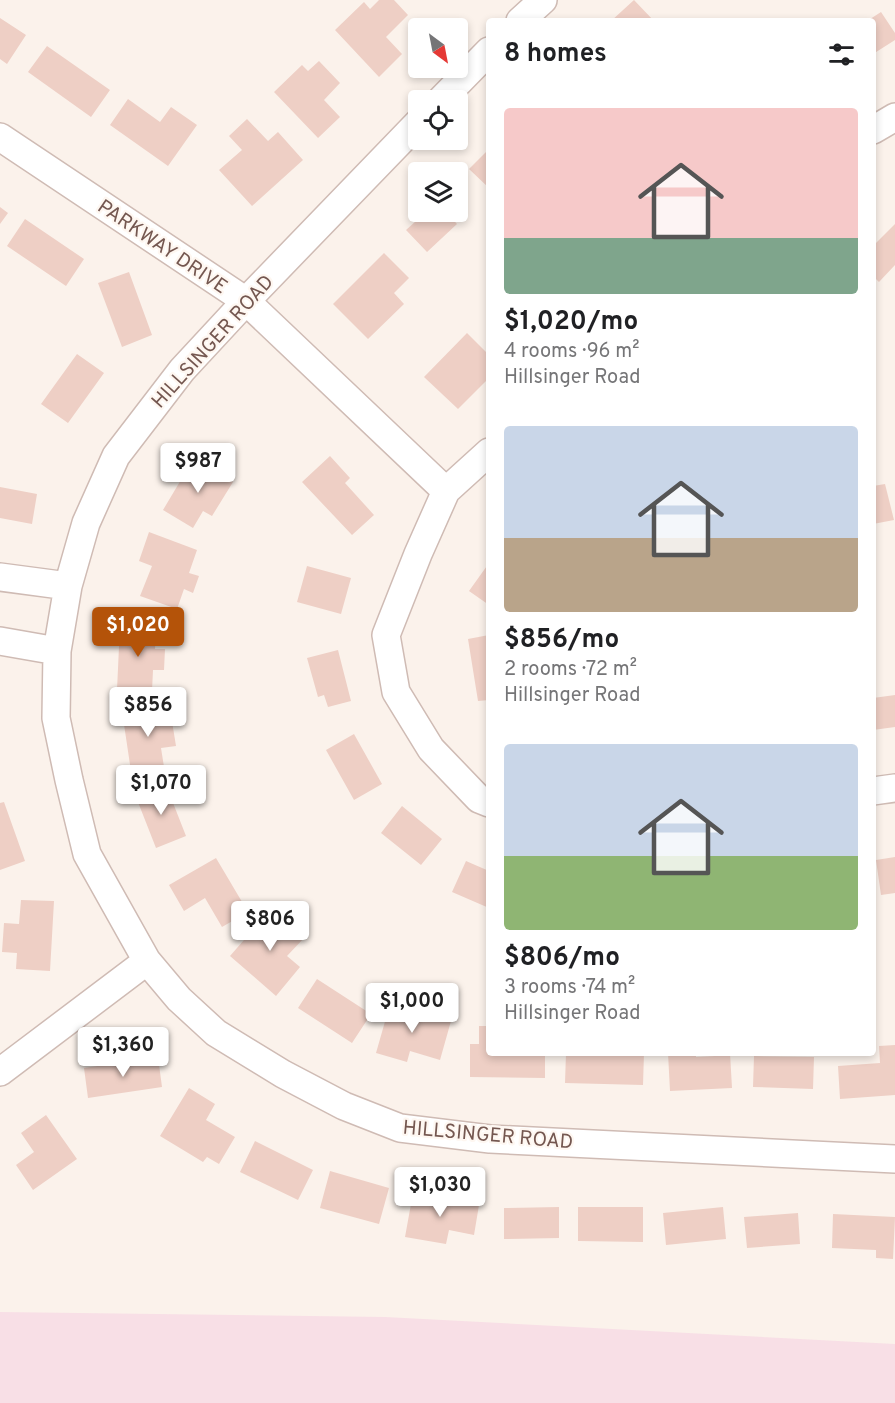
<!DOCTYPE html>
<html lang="en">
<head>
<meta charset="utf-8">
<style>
  body { margin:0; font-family:Overpass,sans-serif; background:#f6f6f6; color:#202124; height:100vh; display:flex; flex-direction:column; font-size:22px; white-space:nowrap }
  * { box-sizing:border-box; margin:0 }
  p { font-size:20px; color:#757577 }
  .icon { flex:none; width:33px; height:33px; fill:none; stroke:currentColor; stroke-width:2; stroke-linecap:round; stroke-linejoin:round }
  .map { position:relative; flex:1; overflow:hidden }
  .panel { position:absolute; left:486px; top:18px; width:390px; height:1038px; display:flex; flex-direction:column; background:#fff; border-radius:6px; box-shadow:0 3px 9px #0003 }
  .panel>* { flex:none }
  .needle { width:39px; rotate:148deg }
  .fabs { position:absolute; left:408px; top:18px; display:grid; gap:12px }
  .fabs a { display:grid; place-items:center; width:60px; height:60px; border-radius:6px; background:#fff; box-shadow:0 3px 9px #0003; font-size:30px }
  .price { position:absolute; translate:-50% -51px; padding:0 14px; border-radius:6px; background:#fff; color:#222; font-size:20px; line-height:39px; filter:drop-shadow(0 2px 3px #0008) }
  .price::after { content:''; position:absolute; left:50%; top:36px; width:18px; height:14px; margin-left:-9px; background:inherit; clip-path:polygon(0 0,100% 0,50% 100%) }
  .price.current { background:#b45309; color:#fff }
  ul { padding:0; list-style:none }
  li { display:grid; align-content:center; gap:12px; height:318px; padding:0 18px }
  li span { display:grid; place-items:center; height:186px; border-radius:6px; color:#555 }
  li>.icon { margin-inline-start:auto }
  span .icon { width:108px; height:108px; fill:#fffc; stroke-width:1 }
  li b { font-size:26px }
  h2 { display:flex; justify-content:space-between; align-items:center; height:72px; padding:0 18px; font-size:26px }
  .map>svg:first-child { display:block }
</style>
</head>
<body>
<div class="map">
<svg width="895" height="1403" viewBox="0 0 895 1403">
  <rect width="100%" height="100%" fill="#fbf2eb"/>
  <path fill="#f8dfe6" d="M 0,1312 L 385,1317 L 895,1344 L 895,1403 L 0,1403 Z"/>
  <path fill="#eecfc5" d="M 379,0 L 394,0 L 408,15 L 386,37 L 402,54 L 379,77 L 335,30 L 364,2 L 370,9 Z
    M 634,0 L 654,21 L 611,21 Z
    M 881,12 L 895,33 L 895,40 L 873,54 L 873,21 L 867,21 Z
    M 0,18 L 26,35 L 7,64 L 0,59 Z
    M 47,46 L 110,90 L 91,117 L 28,72 Z
    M 319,61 L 340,83 L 324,100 L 340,117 L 318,138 L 274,92 L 302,65 L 308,71 Z
    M 128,99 L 160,122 L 171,107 L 197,125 L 168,166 L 110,125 Z
    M 247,119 L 268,141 L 278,132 L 303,160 L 252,206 L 219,170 L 242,150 L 229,136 Z
    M 489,149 L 489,188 L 469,169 Z
    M 0,207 L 8,213 L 0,224 Z
    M 426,212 L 446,212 L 457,224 L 427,252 L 406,230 Z
    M 25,219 L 84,259 L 66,286 L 7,246 Z
    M 895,224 L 895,265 L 879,282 L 873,276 L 873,246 Z
    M 384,253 L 409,278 L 394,293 L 404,304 L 368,339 L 333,304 Z
    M 129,272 L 152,335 L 122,347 L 98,283 Z
    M 467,333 L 489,355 L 489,378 L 458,409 L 424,377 Z
    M 77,354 L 104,373 L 68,423 L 41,404 Z
    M 330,456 L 350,478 L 345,483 L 374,515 L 352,535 L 302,482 Z
    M 194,458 L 233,482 L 212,516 L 203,511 L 193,528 L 163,510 Z
    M 885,484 L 894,520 L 873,524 L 873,486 Z
    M 0,487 L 37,494 L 32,524 L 0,518 Z
    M 149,532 L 197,550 L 189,573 L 199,576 L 193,593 L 184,589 L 177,609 L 140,596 L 152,566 L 139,561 Z
    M 489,563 L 489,605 L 469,591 Z
    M 307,566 L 351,578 L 341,614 L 297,602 Z
    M 120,625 L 156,627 L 155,649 L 165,649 L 164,670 L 153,670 L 152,691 L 117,690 Z
    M 489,635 L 489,700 L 478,701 L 468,639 Z
    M 338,650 L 351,701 L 328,707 L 324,695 L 318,697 L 307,658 Z
    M 895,695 L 895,727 L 873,730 L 873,698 Z
    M 169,703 L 176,746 L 161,748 L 165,773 L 132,778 L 122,711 Z
    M 354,734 L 382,784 L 354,800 L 326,750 Z
    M 166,785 L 186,836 L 156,848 L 136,797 Z
    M 4,802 L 25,861 L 0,870 L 0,803 Z
    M 402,806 L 442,839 L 421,865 L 381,833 Z
    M 895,857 L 895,893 L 881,895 L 876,860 Z
    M 216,858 L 248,912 L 222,927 L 205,898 L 184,911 L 169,885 Z
    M 466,861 L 489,871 L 489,908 L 452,892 Z
    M 21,900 L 54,901 L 50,971 L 16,969 L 17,953 L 2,952 L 4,923 L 19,924 Z
    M 272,908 L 305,937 L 287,956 L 300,967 L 276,996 L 230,956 Z
    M 317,979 L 371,1014 L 352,1043 L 298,1008 Z
    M 390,1004 L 451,1021 L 440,1060 L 410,1051 L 407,1062 L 376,1053 Z
    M 479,1026 L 489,1026 L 489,1053 L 545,1053 L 545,1078 L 470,1077 L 470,1044 L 479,1044 Z
    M 895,1045 L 895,1095 L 840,1099 L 838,1066 L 880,1063 L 879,1046 Z
    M 566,1053 L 644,1053 L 643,1085 L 565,1083 Z
    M 668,1053 L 696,1053 L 696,1057 L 715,1056 L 715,1053 L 730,1053 L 732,1088 L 670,1091 Z
    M 754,1056 L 814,1057 L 813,1089 L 753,1087 Z
    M 158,1057 L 162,1087 L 88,1098 L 84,1068 Z
    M 189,1088 L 215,1104 L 206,1120 L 235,1137 L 219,1164 L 207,1157 L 203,1162 L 160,1136 Z
    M 46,1115 L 77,1159 L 33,1190 L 16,1165 L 34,1152 L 21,1133 Z
    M 255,1141 L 313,1170 L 298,1200 L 240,1172 Z
    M 330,1171 L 389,1188 L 379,1224 L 320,1208 Z
    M 413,1193 L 479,1205 L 474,1235 L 449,1230 L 446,1244 L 405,1237 Z
    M 559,1207 L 559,1238 L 504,1239 L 504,1208 Z
    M 578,1207 L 643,1207 L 643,1242 L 578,1241 Z
    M 723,1207 L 726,1239 L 666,1245 L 663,1213 Z
    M 798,1213 L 800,1244 L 747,1248 L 744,1217 Z
    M 833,1214 L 895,1217 L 893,1259 L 876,1258 L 876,1250 L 832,1248 Z"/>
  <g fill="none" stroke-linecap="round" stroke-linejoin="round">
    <g stroke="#cfbbb4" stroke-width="30">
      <path id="minor" d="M 520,21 L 543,0
        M 441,100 L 489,51
        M 418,123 L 246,301 L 182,370 L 116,456 L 86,523 L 68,586 L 57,651 L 56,718 L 69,780 L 87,854 L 147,961 L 179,999 L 216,1033 L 283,1074 L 344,1106 L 400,1128 L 490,1139 L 895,1159
        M 873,130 L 895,117
        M 0,137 L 246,301 L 446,491
        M 489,452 L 446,491 L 418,554 L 386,635 L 396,692 L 431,749 L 479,799 L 489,803
        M 0,577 L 68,586
        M 0,641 L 57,651
        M 873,791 L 895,788
        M 0,1072 L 147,961"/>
    </g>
    <use href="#minor" stroke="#fff" stroke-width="27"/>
  </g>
  <g text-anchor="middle" stroke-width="4.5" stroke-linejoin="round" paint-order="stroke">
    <g font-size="20" fill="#745750" stroke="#fef7f1">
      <text transform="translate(163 246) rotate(34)" y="7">PARKWAY DRIVE</text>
      <text transform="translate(212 341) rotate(-48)" y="7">HILLSINGER ROAD</text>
      <text transform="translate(488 1134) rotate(5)" y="7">HILLSINGER ROAD</text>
    </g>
  </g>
</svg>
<div class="fabs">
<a><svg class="needle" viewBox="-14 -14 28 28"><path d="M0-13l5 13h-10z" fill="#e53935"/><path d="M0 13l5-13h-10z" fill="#757577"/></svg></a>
<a><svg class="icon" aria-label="locate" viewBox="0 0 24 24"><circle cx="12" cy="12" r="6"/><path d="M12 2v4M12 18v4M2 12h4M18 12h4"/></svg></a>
<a><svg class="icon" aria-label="layers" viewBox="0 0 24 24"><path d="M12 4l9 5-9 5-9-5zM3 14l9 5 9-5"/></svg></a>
</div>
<b class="price" style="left:198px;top:494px">$987</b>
<b class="price current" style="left:138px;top:658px">$1,020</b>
<b class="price" style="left:148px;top:738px">$856</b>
<b class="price" style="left:161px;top:816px">$1,070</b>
<b class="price" style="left:270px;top:952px">$806</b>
<b class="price" style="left:412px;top:1034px">$1,000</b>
<b class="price" style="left:123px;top:1078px">$1,360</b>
<b class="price" style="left:440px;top:1218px">$1,030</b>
<section class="panel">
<h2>8 homes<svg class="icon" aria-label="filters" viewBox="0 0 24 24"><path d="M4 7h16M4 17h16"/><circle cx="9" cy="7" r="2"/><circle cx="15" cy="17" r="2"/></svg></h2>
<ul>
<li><span style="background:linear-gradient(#f6c9c9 70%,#7fa58c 0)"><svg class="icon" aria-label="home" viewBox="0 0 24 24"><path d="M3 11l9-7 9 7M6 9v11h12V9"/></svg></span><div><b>$1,020/mo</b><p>4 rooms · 96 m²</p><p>Hillsinger Road</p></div></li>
<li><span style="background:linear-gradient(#c9d6e8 60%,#b9a48a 0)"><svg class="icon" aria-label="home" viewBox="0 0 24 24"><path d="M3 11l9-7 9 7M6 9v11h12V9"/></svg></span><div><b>$856/mo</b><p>2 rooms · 72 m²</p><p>Hillsinger Road</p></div></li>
<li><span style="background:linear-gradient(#c9d6e8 60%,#8fb573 0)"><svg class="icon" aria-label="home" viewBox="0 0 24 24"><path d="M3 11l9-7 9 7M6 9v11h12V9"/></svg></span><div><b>$806/mo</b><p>3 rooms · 74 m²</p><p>Hillsinger Road</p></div></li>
</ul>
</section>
</div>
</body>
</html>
